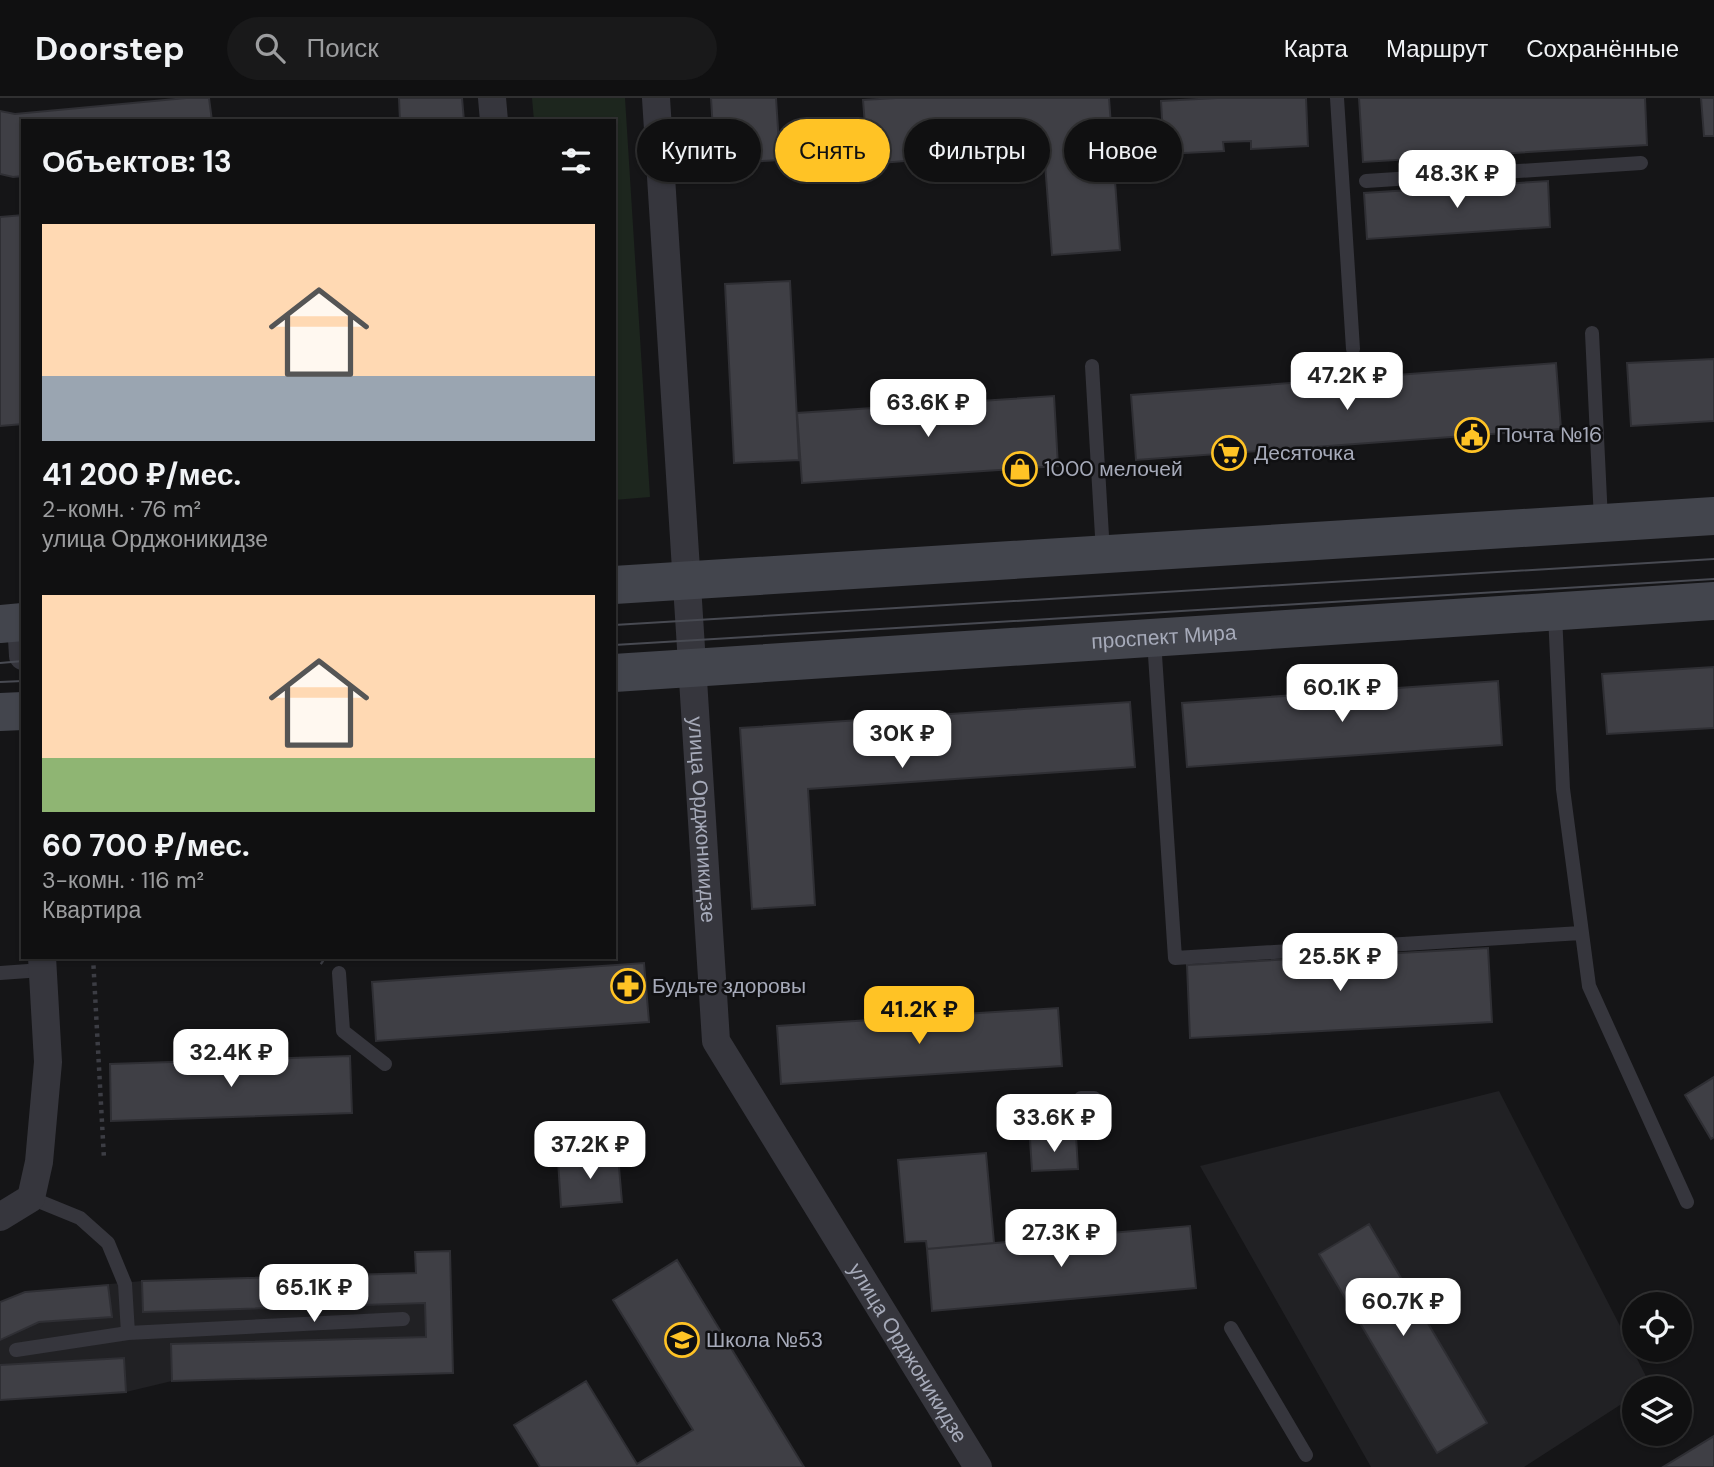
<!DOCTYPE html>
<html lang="ru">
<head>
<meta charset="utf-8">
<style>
  body { margin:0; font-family:"DM Sans",sans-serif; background:#19191a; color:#f1f3f6; height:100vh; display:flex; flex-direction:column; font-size:26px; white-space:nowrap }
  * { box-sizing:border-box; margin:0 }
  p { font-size:23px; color:#9c9d9f }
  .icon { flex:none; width:38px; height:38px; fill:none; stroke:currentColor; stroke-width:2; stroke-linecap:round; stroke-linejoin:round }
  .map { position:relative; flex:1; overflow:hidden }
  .drawer { position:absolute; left:21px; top:21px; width:595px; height:840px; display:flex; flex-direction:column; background:#101011; border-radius:0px; box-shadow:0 2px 5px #0004,0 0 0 2px #303031 }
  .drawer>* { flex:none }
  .guide { position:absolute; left:637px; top:21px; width:665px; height:63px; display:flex; gap:14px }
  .buttons { position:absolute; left:1622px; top:1194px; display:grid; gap:14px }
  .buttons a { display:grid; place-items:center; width:70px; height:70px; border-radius:50%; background:#101011; box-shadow:0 2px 5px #0004,0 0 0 2px #303031; font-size:35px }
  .price { position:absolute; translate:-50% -60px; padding:0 16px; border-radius:14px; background:#fff; color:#222; font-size:23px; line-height:46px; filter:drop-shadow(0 2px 4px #0008) }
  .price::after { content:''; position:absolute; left:50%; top:42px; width:21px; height:16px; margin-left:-10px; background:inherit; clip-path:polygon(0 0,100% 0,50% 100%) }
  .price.on { background:#ffc325; color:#111 }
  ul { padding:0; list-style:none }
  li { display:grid; align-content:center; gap:14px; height:371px; padding:0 21px }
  li span { display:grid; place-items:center; height:217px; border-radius:0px; color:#555 }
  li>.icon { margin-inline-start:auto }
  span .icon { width:126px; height:126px; fill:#fffc; stroke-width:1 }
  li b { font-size:30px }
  h2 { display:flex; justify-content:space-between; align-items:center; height:84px; padding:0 21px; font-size:30px }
  .chip { padding:0 24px; border-radius:32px; background:#101011; box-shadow:0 2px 5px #0004,0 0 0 2px #303031; font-size:24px; line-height:63px }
  .chip.on { background:#ffc325; color:#111 }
  header { display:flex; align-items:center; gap:42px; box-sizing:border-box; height:98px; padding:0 35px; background:#101011; border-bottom:2px solid #303031 }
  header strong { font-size:33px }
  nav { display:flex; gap:38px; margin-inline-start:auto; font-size:24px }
  .search { width:490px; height:63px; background:#19191a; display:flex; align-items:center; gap:18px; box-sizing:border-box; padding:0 24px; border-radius:38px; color:#9c9d9f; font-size:26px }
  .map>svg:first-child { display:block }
</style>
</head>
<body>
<header>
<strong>Doorstep</strong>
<div class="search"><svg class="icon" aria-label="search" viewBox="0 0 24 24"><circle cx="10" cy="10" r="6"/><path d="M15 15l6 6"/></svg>Поиск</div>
<nav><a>Карта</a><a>Маршрут</a><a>Сохранённые</a></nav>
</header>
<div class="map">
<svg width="1714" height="1369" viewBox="0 0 1714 1369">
  <rect width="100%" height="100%" fill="#151517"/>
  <path fill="#212124" d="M 1499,993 L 1651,1288 L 1634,1290 L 1634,1298 L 1524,1369 L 1371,1369 L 1200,1068 Z
    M 450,1153 L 453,1275 L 172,1283 L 126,1294 L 0,1302 L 0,1204 L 25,1194 L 142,1183 L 415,1175 L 415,1154 Z"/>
  <path fill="#1d261e" d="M 532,0 L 625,0 L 650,399 L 614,402 L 614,23 L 534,23 Z"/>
  <path fill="#3f3f45" stroke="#2f2f34" stroke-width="2" d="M 186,0 L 209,0 L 212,23 L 23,23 L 23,78 L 13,79 L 0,76 L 0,13 L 15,16 Z
    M 399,0 L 462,0 L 464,23 L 400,23 Z
    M 711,0 L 776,0 L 780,62 L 715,66 Z
    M 895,0 L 1109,0 L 1120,152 L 1052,157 L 1044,52 L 868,66 L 863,2 Z
    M 1217,0 L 1306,0 L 1308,48 L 1251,51 L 1251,43 L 1223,44 L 1224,53 L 1164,56 L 1161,3 Z
    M 1359,0 L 1645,0 L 1647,47 L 1363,64 Z
    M 1701,0 L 1714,0 L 1714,38 L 1704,38 Z
    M 1548,83 L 1550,129 L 1367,141 L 1364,95 Z
    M 23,117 L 23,326 L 0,328 L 0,119 Z
    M 790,183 L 799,362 L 734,365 L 725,186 Z
    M 1714,261 L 1714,323 L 1631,328 L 1627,265 Z
    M 1556,265 L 1561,331 L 1136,362 L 1131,297 Z
    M 1054,298 L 1058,368 L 802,385 L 797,315 Z
    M 1714,569 L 1714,630 L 1607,636 L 1602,576 Z
    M 1498,583 L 1502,647 L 1187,669 L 1182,605 Z
    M 1130,604 L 1135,669 L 808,691 L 815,807 L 752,811 L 740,630 Z
    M 1488,850 L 1492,924 L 1190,940 L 1187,867 Z
    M 644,865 L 649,924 L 376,943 L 372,884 Z
    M 1058,910 L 1062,968 L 781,986 L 777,928 Z
    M 350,958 L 352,1015 L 111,1023 L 110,966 Z
    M 1714,979 L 1714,1039 L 1711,1041 L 1685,997 Z
    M 1076,1038 L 1078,1071 L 1032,1073 L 1030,1041 Z
    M 986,1055 L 994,1145 L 927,1151 L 926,1143 L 905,1144 L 898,1062 Z
    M 618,1058 L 622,1104 L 561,1109 L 558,1062 Z
    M 1369,1126 L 1487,1325 L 1437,1355 L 1319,1156 Z
    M 1190,1128 L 1196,1190 L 932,1213 L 927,1151 Z
    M 450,1153 L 453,1275 L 172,1283 L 171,1246 L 426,1239 L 425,1205 L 143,1214 L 142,1183 L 416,1175 L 415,1154 Z
    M 677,1162 L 804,1369 L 540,1369 L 514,1327 L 586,1283 L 637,1366 L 693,1332 L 613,1202 Z
    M 108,1187 L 112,1219 L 39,1224 L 0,1242 L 0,1204 L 25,1194 Z
    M 124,1260 L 126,1294 L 0,1302 L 0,1267 Z
    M 1714,1338 L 1714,1369 L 1663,1369 Z"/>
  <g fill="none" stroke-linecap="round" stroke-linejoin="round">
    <path stroke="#3c3d44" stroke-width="4.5" stroke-dasharray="3.5 5" stroke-linecap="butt" d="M 93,859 L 104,1061
      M 314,859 L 323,865"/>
    <path stroke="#36363d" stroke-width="14" d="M 1337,0 L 1353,251
      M 1366,83 L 1641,65
      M 1592,235 L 1601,422
      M 1092,268 L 1103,455
      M 1555,516 L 1563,691 L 1589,888 L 1687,1104
      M 1154,542 L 1175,860 L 1581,835
      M 0,875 L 42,872
      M 339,875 L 343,933 L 385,966
      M 1081,1000 L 1094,1000
      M 31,1100 L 80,1120 L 108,1145 L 125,1186 L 128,1235 L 403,1221
      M 1231,1230 L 1306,1357
      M 16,1252 L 128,1235"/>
    <g stroke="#36363d" stroke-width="28">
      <path d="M 492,0 L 494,23"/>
      <path id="s1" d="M 656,0 L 716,943 L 978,1369"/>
      <path d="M 21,524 L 23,558"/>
      <path d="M 0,1119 L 31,1100 L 39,1064 L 48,964 L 42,859"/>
    </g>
    <g stroke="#43454d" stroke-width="38">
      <path d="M 614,487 L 1714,418"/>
      <path d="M 0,526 L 23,524"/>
      <path id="s2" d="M 614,575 L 1714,503"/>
      <path d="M 0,614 L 23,613"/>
    </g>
    <path stroke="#484a52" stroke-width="2" d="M 614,527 L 1714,461
      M 614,547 L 1714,481
      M 0,565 L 23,563
      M 0,584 L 23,583"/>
  </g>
  <defs>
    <g id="civic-ring" transform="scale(1.75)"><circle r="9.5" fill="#101012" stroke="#ffc325" stroke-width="1.5"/><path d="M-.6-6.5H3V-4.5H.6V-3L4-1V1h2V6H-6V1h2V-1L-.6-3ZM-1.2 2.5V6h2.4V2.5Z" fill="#ffc325"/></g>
    <g id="supermarket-ring" transform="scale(1.75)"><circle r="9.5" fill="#101012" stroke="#ffc325" stroke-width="1.5"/><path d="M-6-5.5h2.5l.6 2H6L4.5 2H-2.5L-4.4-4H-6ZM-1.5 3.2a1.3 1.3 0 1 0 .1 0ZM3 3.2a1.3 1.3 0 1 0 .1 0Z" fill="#ffc325"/></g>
    <g id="shop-ring" transform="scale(1.75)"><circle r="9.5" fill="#101012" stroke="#ffc325" stroke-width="1.5"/><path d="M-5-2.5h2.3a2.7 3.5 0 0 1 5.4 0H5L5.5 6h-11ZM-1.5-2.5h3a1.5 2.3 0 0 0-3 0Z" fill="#ffc325"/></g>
    <g id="pharmacy-ring" transform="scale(1.75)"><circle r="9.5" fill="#101012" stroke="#ffc325" stroke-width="1.5"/><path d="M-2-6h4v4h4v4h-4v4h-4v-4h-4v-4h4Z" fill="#ffc325"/></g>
    <g id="school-ring" transform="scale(1.75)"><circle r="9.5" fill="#101012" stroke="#ffc325" stroke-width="1.5"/><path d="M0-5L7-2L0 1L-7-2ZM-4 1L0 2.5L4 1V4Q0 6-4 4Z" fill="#ffc325"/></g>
  </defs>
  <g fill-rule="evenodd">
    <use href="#civic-ring" x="1472" y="337"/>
    <use href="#supermarket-ring" x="1229" y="355"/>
    <use href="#shop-ring" x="1020" y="371"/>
    <use href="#pharmacy-ring" x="628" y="888"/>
    <use href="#school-ring" x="682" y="1242"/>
  </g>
  <g text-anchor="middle" stroke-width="5" stroke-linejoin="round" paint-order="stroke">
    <g font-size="21" fill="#a6aab9" stroke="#101012" text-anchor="start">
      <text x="1496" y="344">Почта №16</text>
      <text x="1254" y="362">Десяточка</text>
      <text x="1044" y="378">1000 мелочей</text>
      <text x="652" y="895">Будьте здоровы</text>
      <text x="706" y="1249">Школа №53</text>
    </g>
    <g font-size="21" fill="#a6aab9" stroke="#101012">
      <text dy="7" stroke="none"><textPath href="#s2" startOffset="551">проспект Мира</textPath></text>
      <text dy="7" stroke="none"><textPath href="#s1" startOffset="723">улица Орджоникидзе</textPath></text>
      <text dy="7" stroke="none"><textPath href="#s1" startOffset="1311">улица Орджоникидзе</textPath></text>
    </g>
  </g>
</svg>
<div class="buttons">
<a><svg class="icon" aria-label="locate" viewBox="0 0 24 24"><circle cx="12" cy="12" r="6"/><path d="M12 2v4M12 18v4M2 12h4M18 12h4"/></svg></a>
<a><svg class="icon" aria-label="layers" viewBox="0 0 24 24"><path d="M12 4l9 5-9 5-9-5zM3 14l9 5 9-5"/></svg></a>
</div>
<b class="price" style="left:1457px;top:112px">48.3K ₽</b>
<b class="price" style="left:1347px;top:314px">47.2K ₽</b>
<b class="price" style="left:928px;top:341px">63.6K ₽</b>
<b class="price" style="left:1342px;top:626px">60.1K ₽</b>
<b class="price" style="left:902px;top:672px">30K ₽</b>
<b class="price" style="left:1340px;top:895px">25.5K ₽</b>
<b class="price on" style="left:919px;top:948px">41.2K ₽</b>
<b class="price" style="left:231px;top:991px">32.4K ₽</b>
<b class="price" style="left:1054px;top:1056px">33.6K ₽</b>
<b class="price" style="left:590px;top:1083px">37.2K ₽</b>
<b class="price" style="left:1061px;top:1171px">27.3K ₽</b>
<b class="price" style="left:314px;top:1226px">65.1K ₽</b>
<b class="price" style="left:1403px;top:1240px">60.7K ₽</b>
<div class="guide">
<a class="chip">Купить</a>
<a class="chip on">Снять</a>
<a class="chip">Фильтры</a>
<a class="chip">Новое</a>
</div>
<section class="drawer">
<h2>Объектов: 13<svg class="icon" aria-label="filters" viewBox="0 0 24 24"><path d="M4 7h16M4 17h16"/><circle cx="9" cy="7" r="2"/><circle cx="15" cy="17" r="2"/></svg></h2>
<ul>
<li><span style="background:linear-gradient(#ffd9b3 70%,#9aa5b1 0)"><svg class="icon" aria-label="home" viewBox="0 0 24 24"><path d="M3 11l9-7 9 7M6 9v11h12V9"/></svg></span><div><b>41 200 ₽/мес.</b><p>2-комн. · 76 m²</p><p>улица Орджоникидзе</p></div></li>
<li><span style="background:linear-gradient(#ffd9b3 75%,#8fb573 0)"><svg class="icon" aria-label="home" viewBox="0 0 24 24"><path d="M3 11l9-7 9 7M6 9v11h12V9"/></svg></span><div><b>60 700 ₽/мес.</b><p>3-комн. · 116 m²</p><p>Квартира</p></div></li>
</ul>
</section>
</div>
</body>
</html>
